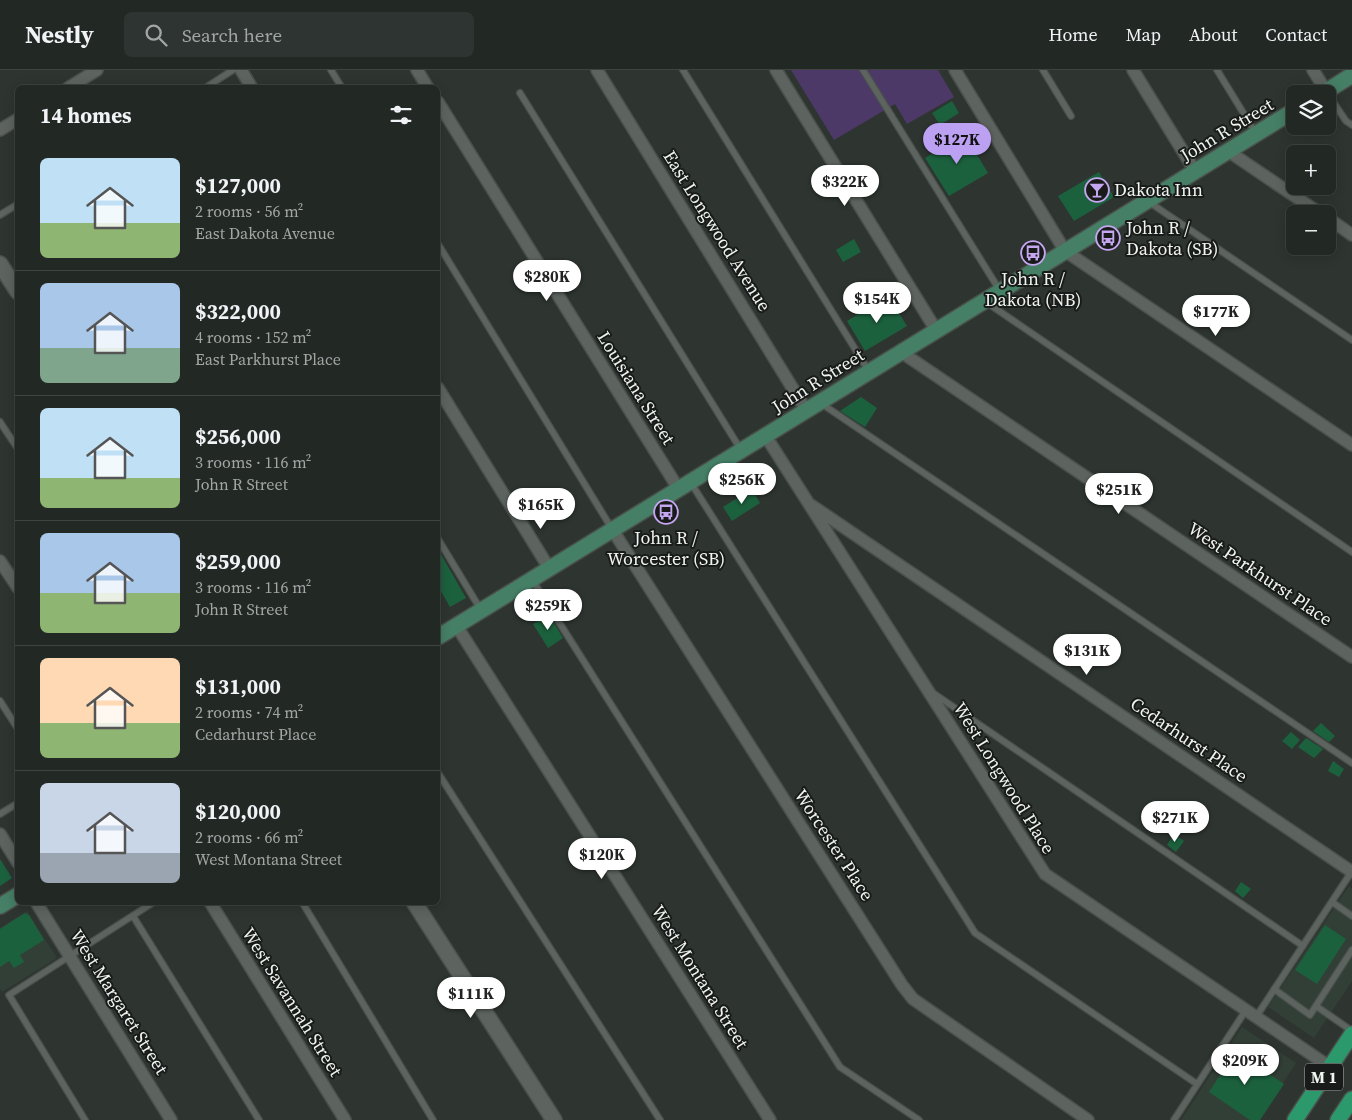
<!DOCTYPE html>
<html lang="en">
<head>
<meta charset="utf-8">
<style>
  body { margin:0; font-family:"Source Serif 4",serif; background:#2e3431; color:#f1f3f6; height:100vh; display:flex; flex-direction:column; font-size:19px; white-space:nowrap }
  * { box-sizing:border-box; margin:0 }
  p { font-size:16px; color:#a2a6a6 }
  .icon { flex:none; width:28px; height:28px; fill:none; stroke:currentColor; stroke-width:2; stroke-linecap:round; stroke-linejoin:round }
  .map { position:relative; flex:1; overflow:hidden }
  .side { position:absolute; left:15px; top:15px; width:425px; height:820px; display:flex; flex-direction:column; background:#222824; border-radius:8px; box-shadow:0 2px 12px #0003,0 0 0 1px #3f4441 }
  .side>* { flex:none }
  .controls { position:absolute; left:1286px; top:15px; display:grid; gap:10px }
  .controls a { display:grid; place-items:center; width:50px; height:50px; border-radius:8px; background:#222824; box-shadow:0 2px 12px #0003,0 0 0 1px #3f4441; font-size:25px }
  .price { position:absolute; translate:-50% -42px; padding:0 11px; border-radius:18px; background:#fff; color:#222; font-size:16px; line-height:32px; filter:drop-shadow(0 1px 2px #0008) }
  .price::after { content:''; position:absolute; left:50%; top:30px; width:15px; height:11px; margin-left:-8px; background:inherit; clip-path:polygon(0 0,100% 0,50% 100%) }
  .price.active { background:#bca0f2; color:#111 }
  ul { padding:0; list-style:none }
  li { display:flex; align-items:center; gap:15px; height:125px; padding:0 25px }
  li+li { border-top:1px solid #3f4441 }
  li span { display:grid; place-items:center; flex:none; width:140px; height:100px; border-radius:8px; color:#555 }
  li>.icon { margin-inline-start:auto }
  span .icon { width:60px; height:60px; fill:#fffc; stroke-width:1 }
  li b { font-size:21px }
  h2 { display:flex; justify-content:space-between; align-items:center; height:60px; padding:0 25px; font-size:21px }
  header { display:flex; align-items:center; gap:30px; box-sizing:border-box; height:70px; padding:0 25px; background:#222824; border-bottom:1px solid #3f4441 }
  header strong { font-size:24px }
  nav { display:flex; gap:28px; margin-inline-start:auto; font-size:18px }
  .search { width:350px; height:45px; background:#2e3431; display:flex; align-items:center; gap:12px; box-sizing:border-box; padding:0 18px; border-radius:8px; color:#a2a6a6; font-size:19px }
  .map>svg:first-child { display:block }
</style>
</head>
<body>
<header>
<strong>Nestly</strong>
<div class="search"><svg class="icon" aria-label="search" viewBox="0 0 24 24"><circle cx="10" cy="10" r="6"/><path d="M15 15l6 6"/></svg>Search here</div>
<nav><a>Home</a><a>Map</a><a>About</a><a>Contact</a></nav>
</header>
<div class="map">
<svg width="1352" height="1050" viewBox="0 0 1352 1050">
  <rect width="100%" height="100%" fill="#2e3530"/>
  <path fill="#323f36" d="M 1349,816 L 1352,819 L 1352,911 L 1314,968 L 1268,937 Z
    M 27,841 L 57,888 L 2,922 L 0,919 L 0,858 Z
    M 1242,957 L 1296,993 L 1259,1050 L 1181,1050 Z"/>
  <path fill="#4c3967" d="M 791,0 L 938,0 L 954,27 L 907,54 L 895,34 L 834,70 Z"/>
  <path fill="#1c613e" d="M 952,31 L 959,43 L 940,55 L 932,43 Z
    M 965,65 L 988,103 L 949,126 L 925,88 Z
    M 1099,102 L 1114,127 L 1074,151 L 1058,126 Z
    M 854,169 L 861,182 L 843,192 L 836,180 Z
    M 888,226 L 907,256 L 865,281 L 847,251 Z
    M 861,327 L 877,338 L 865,357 L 840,341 Z
    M 752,419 L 760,433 L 732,451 L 723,437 Z
    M 438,479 L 466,528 L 450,537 L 438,516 Z
    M 549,545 L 563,568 L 548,578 L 533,554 Z
    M 1321,653 L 1335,666 L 1329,672 L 1313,661 Z
    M 1291,662 L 1300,670 L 1292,679 L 1282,671 Z
    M 1306,668 L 1323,679 L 1314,688 L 1298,677 Z
    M 1333,691 L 1344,699 L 1339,707 L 1328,701 Z
    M 1174,764 L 1184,771 L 1176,782 L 1167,775 Z
    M 0,789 L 12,808 L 0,816 Z
    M 1241,812 L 1251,819 L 1243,828 L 1235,821 Z
    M 25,843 L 29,845 L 44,870 L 20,885 L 24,892 L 14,898 L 9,891 L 0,897 L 0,859 Z
    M 1325,855 L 1346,869 L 1317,914 L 1295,900 Z
    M 1229,977 L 1284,1014 L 1260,1050 L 1250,1050 L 1209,1022 L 1222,1002 L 1215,997 Z"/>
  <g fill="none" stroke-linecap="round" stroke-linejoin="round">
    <g stroke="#4a504c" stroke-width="8">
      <path id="service" d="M 331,0 L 342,18
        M 683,0 L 868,300
        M 863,0 L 1000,221
        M 1043,0 L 1071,46
        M 1217,0 L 1255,62
        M 205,18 L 233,0
        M 520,23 L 741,380
        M 1327,23 L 1346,51 L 1352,55
        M 1149,132 L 1352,270
        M 0,145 L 18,134
        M 438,174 L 612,459
        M 986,232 L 1352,482
        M 822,334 L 1352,693
        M 0,352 L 18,379
        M 691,413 L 975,863 L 1197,1014
        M 438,469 L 481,540
        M 533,511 L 840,997 L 919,1050
        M 933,623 L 1303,876
        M 0,631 L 18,659
        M 438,703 L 660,1050
        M 0,744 L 18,733
        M 302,832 L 433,1050
        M 1332,832 L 1352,846
        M 133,846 L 259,1050
        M 1274,919 L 1310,945 L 1352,880
        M 1316,936 L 1352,961
        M 1256,947 L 1352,801
        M 85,1050 L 9,925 L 154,832
        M 1174,1050 L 1246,940"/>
    </g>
    <g stroke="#4a504c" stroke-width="14">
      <path id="minor" d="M 241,0 L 252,18
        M 417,0 L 428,18
        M 597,0 L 806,340
        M 776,0 L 936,260
        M 955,0 L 1065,181 L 1352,375
        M 1133,0 L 1195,101
        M 1313,0 L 1326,21
        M 68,18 L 97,0
        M 438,32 L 678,418
        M 0,60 L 18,49
        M 1228,81 L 1321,144
        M 1328,148 L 1352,165
        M 901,282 L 1352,587
        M 438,318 L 549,498
        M 765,365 L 1045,804 L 1330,997
        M 811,435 L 1352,802
        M 612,459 L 902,915 L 913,929 L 1088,1050
        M 0,491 L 18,518
        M 456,555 L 770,1050
        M 0,764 L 18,793
        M 36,832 L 171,1050
        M 210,832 L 345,1050"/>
    </g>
    <g stroke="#4a504c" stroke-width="18">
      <path id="tertiary" d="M 0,194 L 18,222
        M 414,832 L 554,1050"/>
    </g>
    <g stroke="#4a504c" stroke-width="18">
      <path id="secondary" d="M 1322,24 L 1352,5
        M 438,567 L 1295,40
        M 0,836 L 18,825"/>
    </g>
    <g stroke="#4a504c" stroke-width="18">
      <path id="primary" d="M 1295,1050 L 1352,964
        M 1338,1050 L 1352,1029"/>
    </g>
    <use href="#service" stroke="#5d645f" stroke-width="5.5"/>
    <use href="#minor" stroke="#5d645f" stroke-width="11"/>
    <use href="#tertiary" stroke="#5d645f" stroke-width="15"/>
    <use href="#secondary" stroke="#457f65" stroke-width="15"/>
    <use href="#primary" stroke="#2c996c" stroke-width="15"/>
  </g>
  <defs>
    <g id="bar-ring" transform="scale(1.25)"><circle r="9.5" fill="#181b19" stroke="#c5a7f1" stroke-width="1.5"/><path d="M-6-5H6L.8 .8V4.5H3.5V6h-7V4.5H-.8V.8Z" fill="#c5a7f1"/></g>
    <g id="bus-ring" transform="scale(1.25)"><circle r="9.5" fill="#181b19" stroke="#c5a7f1" stroke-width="1.5"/><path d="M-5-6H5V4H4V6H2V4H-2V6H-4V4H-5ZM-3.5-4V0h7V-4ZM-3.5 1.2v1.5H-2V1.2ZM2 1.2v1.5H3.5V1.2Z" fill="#c5a7f1"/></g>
  </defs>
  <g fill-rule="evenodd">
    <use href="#bar-ring" x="1097" y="120"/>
    <use href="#bus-ring" x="1108" y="168"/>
    <use href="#bus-ring" x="1033" y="183"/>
    <use href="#bus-ring" x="666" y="442"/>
  </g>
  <g text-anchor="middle" stroke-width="4" stroke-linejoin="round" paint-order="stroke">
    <rect fill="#181b19" stroke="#aeb3b0" stroke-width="1" x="1305" y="993.5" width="38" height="27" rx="4"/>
    <g font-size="16" font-weight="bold" fill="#eff4f1">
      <text x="1324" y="1013">M 1</text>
    </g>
    <g font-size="18" fill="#eff4f1" stroke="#181b19">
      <text transform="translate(1227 60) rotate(-31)" y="6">John R Street</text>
      <text transform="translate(717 161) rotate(58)" y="6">East Longwood Avenue</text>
      <text transform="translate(818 311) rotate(-32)" y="6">John R Street</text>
      <text transform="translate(636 318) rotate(58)" y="6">Louisiana Street</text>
      <text transform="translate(1260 504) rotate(34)" y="6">West Parkhurst Place</text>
      <text transform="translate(1189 670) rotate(34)" y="6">Cedarhurst Place</text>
      <text transform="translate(1004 708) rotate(58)" y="6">West Longwood Place</text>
      <text transform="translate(834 775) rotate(57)" y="6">Worcester Place</text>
      <text transform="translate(700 907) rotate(58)" y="6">West Montana Street</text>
      <text transform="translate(119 932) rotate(58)" y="6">West Margaret Street</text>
      <text transform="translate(292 932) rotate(58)" y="6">West Savannah Street</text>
    </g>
    <g font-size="18" fill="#eff4f1" stroke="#181b19" text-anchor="start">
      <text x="1114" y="126">Dakota Inn</text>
      <text x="1126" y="164">John R /<tspan x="1126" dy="21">Dakota (SB)</tspan></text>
      <text x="1033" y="215" text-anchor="middle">John R /<tspan x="1033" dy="21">Dakota (NB)</tspan></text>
      <text x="666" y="474" text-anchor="middle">John R /<tspan x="666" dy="21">Worcester (SB)</tspan></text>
    </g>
  </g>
</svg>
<div class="controls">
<a><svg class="icon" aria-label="layers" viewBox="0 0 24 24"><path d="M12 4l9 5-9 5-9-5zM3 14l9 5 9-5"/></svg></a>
<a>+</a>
<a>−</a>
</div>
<b class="price active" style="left:957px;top:95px">$127K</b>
<b class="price" style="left:845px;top:137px">$322K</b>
<b class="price" style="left:547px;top:232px">$280K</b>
<b class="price" style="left:877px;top:254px">$154K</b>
<b class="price" style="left:1216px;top:267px">$177K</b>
<b class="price" style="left:742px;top:435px">$256K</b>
<b class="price" style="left:1119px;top:445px">$251K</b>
<b class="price" style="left:541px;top:460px">$165K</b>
<b class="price" style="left:548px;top:561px">$259K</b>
<b class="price" style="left:1087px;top:606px">$131K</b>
<b class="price" style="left:1175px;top:773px">$271K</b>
<b class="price" style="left:602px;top:810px">$120K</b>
<b class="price" style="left:471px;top:949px">$111K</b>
<b class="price" style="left:1245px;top:1016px">$209K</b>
<section class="side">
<h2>14 homes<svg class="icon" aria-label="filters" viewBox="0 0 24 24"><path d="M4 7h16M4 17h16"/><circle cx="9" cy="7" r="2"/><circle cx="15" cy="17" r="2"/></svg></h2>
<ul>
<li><span style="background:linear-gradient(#bfe0f5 65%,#8fb573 0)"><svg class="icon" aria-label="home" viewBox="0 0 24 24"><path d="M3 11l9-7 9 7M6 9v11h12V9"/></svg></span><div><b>$127,000</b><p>2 rooms · 56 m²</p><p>East Dakota Avenue</p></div></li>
<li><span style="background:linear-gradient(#a9c7e8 65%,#7fa58c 0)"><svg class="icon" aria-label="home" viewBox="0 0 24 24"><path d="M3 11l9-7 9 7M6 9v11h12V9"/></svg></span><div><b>$322,000</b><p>4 rooms · 152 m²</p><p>East Parkhurst Place</p></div></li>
<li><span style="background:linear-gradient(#bfe0f5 70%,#8fb573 0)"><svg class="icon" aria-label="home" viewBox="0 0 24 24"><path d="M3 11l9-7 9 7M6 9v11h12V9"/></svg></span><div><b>$256,000</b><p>3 rooms · 116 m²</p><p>John R Street</p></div></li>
<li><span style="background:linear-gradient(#a9c7e8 60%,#8fb573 0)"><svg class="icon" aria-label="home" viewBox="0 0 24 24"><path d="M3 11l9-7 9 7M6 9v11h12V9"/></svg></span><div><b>$259,000</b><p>3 rooms · 116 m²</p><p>John R Street</p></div></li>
<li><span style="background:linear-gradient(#ffd9b3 65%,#8fb573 0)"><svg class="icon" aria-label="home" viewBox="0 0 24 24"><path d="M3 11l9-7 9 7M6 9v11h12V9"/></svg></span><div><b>$131,000</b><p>2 rooms · 74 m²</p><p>Cedarhurst Place</p></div></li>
<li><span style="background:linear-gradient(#c9d6e8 70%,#9aa5b1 0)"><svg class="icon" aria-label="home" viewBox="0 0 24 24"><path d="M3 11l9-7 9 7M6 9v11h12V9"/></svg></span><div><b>$120,000</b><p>2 rooms · 66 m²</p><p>West Montana Street</p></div></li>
</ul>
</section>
</div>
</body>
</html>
